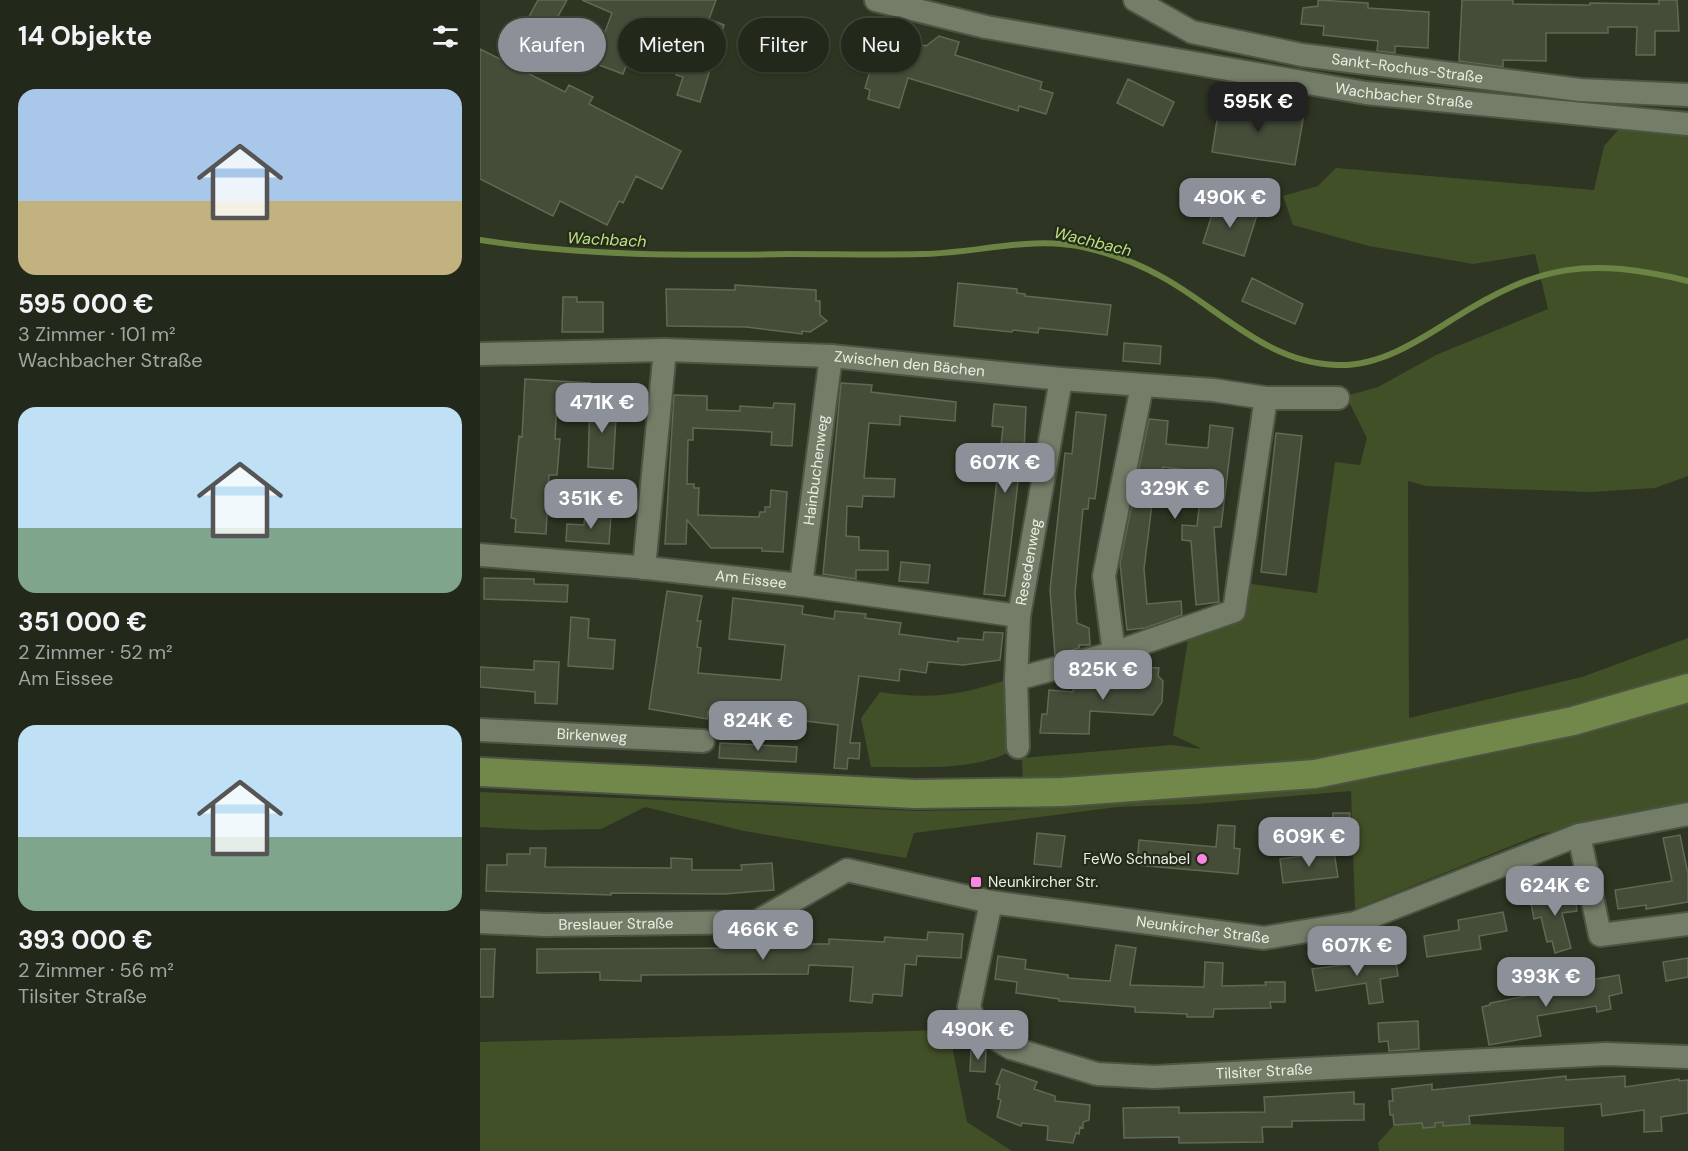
<!DOCTYPE html>
<html lang="de">
<head>
<meta charset="utf-8">
<style>
  body { margin:0; font-family:"DM Sans",sans-serif; background:#2e3427; color:#f1f3f6; height:100vh; display:flex; flex-direction:column; font-size:22px; white-space:nowrap }
  * { box-sizing:border-box; margin:0 }
  p { font-size:20px; color:#a2a6a2 }
  .icon { flex:none; width:33px; height:33px; fill:none; stroke:currentColor; stroke-width:2; stroke-linecap:round; stroke-linejoin:round }
  .map { position:relative; flex:1; overflow:hidden }
  .details { display:flex; flex-direction:column; background:#22281a; width:480px }
  .details>* { flex:none }
  .banner { position:absolute; left:18px; top:18px; width:570px; height:54px; display:flex; gap:12px }
  .price { position:absolute; translate:-50% -51px; padding:0 14px; border-radius:12px; background:#8c9099; color:#fff; font-size:20px; line-height:39px; filter:drop-shadow(0 2px 3px #0008) }
  .price::after { content:''; position:absolute; left:50%; top:36px; width:18px; height:14px; margin-left:-9px; background:inherit; clip-path:polygon(0 0,100% 0,50% 100%) }
  .price.on { background:#222; color:#fff }
  ul { padding:0; list-style:none }
  li { display:grid; align-content:center; gap:12px; height:318px; padding:0 18px }
  li span { display:grid; place-items:center; height:186px; border-radius:18px; color:#555 }
  li>.icon { margin-inline-start:auto }
  span .icon { width:108px; height:108px; fill:#fffc; stroke-width:1 }
  li b { font-size:26px }
  h2 { display:flex; justify-content:space-between; align-items:center; height:72px; padding:0 18px; font-size:26px }
  .chip { padding:0 21px; border-radius:27px; background:#22281a; box-shadow:0 2px 4px #0004,0 0 0 2px #3f4439; font-size:21px; line-height:54px }
  .chip.on { background:#8c9099; color:#fff }
  main { display:flex; flex:1; min-height:0 }
  .map>svg:first-child { display:block }
</style>
</head>
<body>
<main>
<section class="details">
<h2>14 Objekte<svg class="icon" aria-label="filters" viewBox="0 0 24 24"><path d="M4 7h16M4 17h16"/><circle cx="9" cy="7" r="2"/><circle cx="15" cy="17" r="2"/></svg></h2>
<ul>
<li><span style="background:linear-gradient(#a9c7e8 60%,#c2b280 0)"><svg class="icon" aria-label="home" viewBox="0 0 24 24"><path d="M3 11l9-7 9 7M6 9v11h12V9"/></svg></span><div><b>595 000 €</b><p>3 Zimmer · 101 m²</p><p>Wachbacher Straße</p></div></li>
<li><span style="background:linear-gradient(#bfe0f5 65%,#7fa58c 0)"><svg class="icon" aria-label="home" viewBox="0 0 24 24"><path d="M3 11l9-7 9 7M6 9v11h12V9"/></svg></span><div><b>351 000 €</b><p>2 Zimmer · 52 m²</p><p>Am Eissee</p></div></li>
<li><span style="background:linear-gradient(#bfe0f5 60%,#7fa58c 0)"><svg class="icon" aria-label="home" viewBox="0 0 24 24"><path d="M3 11l9-7 9 7M6 9v11h12V9"/></svg></span><div><b>393 000 €</b><p>2 Zimmer · 56 m²</p><p>Tilsiter Straße</p></div></li>
</ul>
</section>
<div class="map">
<svg width="1208" height="1151" viewBox="0 0 1208 1151">
  <rect width="100%" height="100%" fill="#2e3522"/>
  <path fill="#425028" d="M 1148,119 L 1208,124 L 1208,476 L 1175,488 L 1110,492 L 946,486 L 928,481 L 929,718 L 1102,677 L 1208,638 L 1208,688 L 879,764 L 543,793 L 542,758 L 691,745 L 722,749 L 693,735 L 709,633 L 754,611 L 758,582 L 837,593 L 855,462 L 880,465 L 887,438 L 866,396 L 898,387 L 956,355 L 1068,309 L 1055,254 L 993,264 L 889,246 L 813,225 L 803,196 L 838,186 L 856,168 L 1114,190 L 1124,146 Z
    M 530,679 L 538,747 C 498,773 437,766 391,767 L 381,718 L 400,692 C 452,700 480,695 530,679 Z
    M 1208,704 L 1208,804 L 1061,834 L 875,909 L 871,791 L 716,804 L 637,807 L 434,833 L 426,858 L 264,831 L 165,807 L 121,829 L 55,830 L 0,827 L 0,792 L 437,811 L 548,809 L 838,786 L 900,777 L 1096,736 Z
    M 469,1030 L 487,1122 L 532,1151 L 0,1151 L 0,1042 Z
    M 963,1122 L 964,1126 L 990,1124 L 1084,1127 L 1084,1151 L 899,1151 L 898,1143 L 914,1125 Z"/>
  <g fill="none" stroke-linecap="round" stroke-linejoin="round">
    <path stroke="#6c8443" stroke-width="6" d="M 0,240 C 103,256 206,256 310,254 C 355,254 399,255 443,254 C 499,253 552,235 607,248 C 633,254 661,265 684,278 C 741,310 787,363 857,365 C 899,367 940,340 973,319 C 1060,264 1108,257 1208,281"/>
  </g>
  <path fill="#454d39" stroke="#606954" stroke-width="1.5" d="M 58,0 L 87,0 L 66,38 L 44,26 Z
    M 102,0 L 236,0 L 229,19 L 244,25 L 220,102 L 197,95 L 203,77 L 196,75 L 207,43 L 161,26 L 143,74 L 119,65 L 126,47 L 120,45 L 132,13 Z
    M 838,0 L 888,3 L 888,8 L 949,12 L 948,48 L 915,46 L 915,53 L 907,52 L 897,51 L 898,41 L 843,35 L 844,26 L 821,24 L 823,8 L 838,6 Z
    M 982,0 L 1033,0 L 1033,4 L 1110,5 L 1110,3 L 1179,4 L 1179,0 L 1197,0 L 1199,31 L 1175,31 L 1175,55 L 1156,55 L 1157,27 L 1128,27 L 1128,33 L 1066,33 L 1066,61 L 1023,60 L 1023,67 L 979,61 Z
    M 407,34 L 446,46 L 459,36 L 479,42 L 475,55 L 562,82 L 560,89 L 573,93 L 566,114 L 539,106 L 538,111 L 428,78 L 419,108 L 388,99 L 390,90 L 385,88 L 396,51 L 401,53 Z
    M 0,49 L 85,92 L 89,85 L 113,97 L 109,104 L 201,151 L 182,189 L 156,176 L 143,203 L 139,201 L 127,225 L 80,201 L 73,216 L 0,179 Z
    M 648,79 L 694,102 L 683,126 L 637,103 Z
    M 740,101 L 824,114 L 815,165 L 732,152 Z
    M 736,202 L 777,215 L 764,256 L 723,243 Z
    M 772,278 L 823,304 L 815,324 L 762,301 Z
    M 478,283 L 537,289 L 537,293 L 545,294 L 545,296 L 631,305 L 627,335 L 559,328 L 558,333 L 533,330 L 532,332 L 474,326 Z
    M 255,285 L 336,290 L 336,301 L 340,301 L 340,315 L 347,321 L 330,332 L 322,331 L 322,334 L 266,327 L 187,326 L 186,289 L 255,290 Z
    M 83,297 L 97,297 L 97,302 L 123,302 L 123,332 L 82,332 Z
    M 644,343 L 681,346 L 680,364 L 643,361 Z
    M 45,379 L 110,383 L 109,400 L 77,398 L 75,439 L 80,439 L 77,475 L 69,475 L 66,534 L 35,532 L 36,519 L 31,518 L 39,436 L 42,437 Z
    M 361,383 L 392,385 L 391,392 L 476,402 L 475,421 L 420,416 L 420,425 L 389,423 L 384,478 L 415,479 L 414,497 L 383,496 L 382,507 L 367,506 L 366,536 L 379,537 L 379,550 L 408,551 L 408,570 L 376,570 L 376,579 L 343,574 Z
    M 194,395 L 227,396 L 227,410 L 260,411 L 260,406 L 293,408 L 294,403 L 315,404 L 312,446 L 291,445 L 292,432 L 259,430 L 213,428 L 213,440 L 208,440 L 207,484 L 214,484 L 214,488 L 219,488 L 218,515 L 279,517 L 280,512 L 285,512 L 285,507 L 290,507 L 291,490 L 307,492 L 303,552 L 282,551 L 282,548 L 231,548 L 207,520 L 206,544 L 185,544 Z
    M 110,399 L 137,401 L 133,469 L 108,467 Z
    M 514,404 L 546,407 L 543,473 L 539,473 L 525,596 L 504,594 L 523,427 L 512,426 Z
    M 596,412 L 626,415 L 615,499 L 609,498 L 608,509 L 603,509 L 595,593 L 597,623 L 609,628 L 610,645 L 599,645 L 599,648 L 575,655 L 570,590 L 585,453 L 592,454 Z
    M 669,419 L 688,421 L 686,444 L 728,448 L 730,425 L 753,428 L 741,527 L 734,527 L 739,602 L 716,605 L 711,541 L 702,540 L 702,525 L 717,526 L 723,472 L 683,467 L 677,497 L 673,496 L 664,569 L 667,604 L 701,601 L 702,615 L 665,628 L 647,630 L 640,563 Z
    M 796,433 L 822,436 L 806,575 L 781,572 Z
    M 132,481 L 150,482 L 149,499 L 131,498 Z
    M 105,513 L 131,515 L 129,544 L 86,541 L 87,524 L 104,525 Z
    M 421,562 L 450,565 L 448,583 L 419,581 Z
    M 4,578 L 54,579 L 54,584 L 88,585 L 87,602 L 4,599 Z
    M 187,591 L 222,596 L 217,621 L 221,621 L 217,647 L 221,648 L 218,673 L 301,680 L 305,645 L 249,639 L 253,598 L 323,606 L 322,614 L 354,619 L 355,611 L 386,614 L 385,618 L 421,623 L 419,634 L 478,642 L 478,638 L 503,640 L 504,632 L 523,633 L 520,660 L 483,665 L 448,662 L 446,673 L 420,669 L 419,681 L 379,676 L 370,743 L 380,743 L 379,759 L 368,758 L 367,769 L 354,768 L 358,725 L 244,711 L 244,714 L 228,712 L 227,719 L 169,709 Z
    M 91,617 L 109,619 L 108,638 L 135,640 L 133,669 L 88,666 Z
    M 54,661 L 79,662 L 77,704 L 55,703 L 55,692 L 0,687 L 0,667 L 54,670 Z
    M 641,666 L 679,668 L 678,676 L 683,681 L 682,702 L 673,715 L 610,711 L 609,734 L 560,733 L 562,714 L 567,714 L 569,690 L 593,692 L 594,685 L 639,689 Z
    M 240,743 L 317,747 L 316,762 L 239,758 Z
    M 853,813 L 870,813 L 869,840 L 852,839 Z
    M 738,825 L 755,826 L 754,848 L 760,849 L 758,874 L 657,865 L 659,840 L 736,847 Z
    M 557,833 L 585,836 L 581,867 L 554,864 Z
    M 1200,835 L 1208,874 L 1208,902 L 1166,909 L 1166,905 L 1138,909 L 1135,890 L 1192,881 L 1183,838 Z
    M 50,848 L 66,848 L 65,867 L 191,868 L 191,858 L 212,859 L 212,870 L 262,870 L 261,865 L 292,863 L 294,890 L 244,894 L 131,893 L 131,895 L 6,891 L 7,865 L 27,865 L 27,854 L 50,854 Z
    M 854,852 L 858,877 L 803,883 L 800,859 Z
    M 1094,891 L 1097,911 L 1082,913 L 1091,948 L 1075,953 L 1072,941 L 1067,942 L 1061,917 L 1054,919 L 1050,898 Z
    M 1023,912 L 1027,931 L 999,936 L 1001,949 L 947,957 L 944,936 L 979,930 L 978,920 Z
    M 448,932 L 483,934 L 481,958 L 437,956 L 436,965 L 425,964 L 422,996 L 393,994 L 392,1003 L 370,1001 L 373,967 L 329,965 L 328,974 L 161,975 L 161,981 L 120,980 L 120,972 L 57,973 L 57,949 L 298,948 L 298,944 L 349,944 L 349,939 L 404,942 L 405,937 L 447,940 Z
    M 636,945 L 656,948 L 650,985 L 724,987 L 725,962 L 743,963 L 742,986 L 786,985 L 785,982 L 805,982 L 805,1002 L 790,1002 L 791,1008 L 734,1009 L 733,1017 L 707,1017 L 707,1014 L 655,1012 L 655,1007 L 579,1001 L 579,999 L 536,993 L 537,982 L 515,979 L 518,956 L 546,960 L 545,969 L 588,975 L 588,978 L 630,981 Z
    M 0,949 L 15,949 L 13,997 L 0,997 Z
    M 915,956 L 918,976 L 900,979 L 903,1002 L 889,1004 L 886,983 L 836,991 L 832,969 L 887,962 Z
    M 1208,958 L 1208,977 L 1186,981 L 1183,962 Z
    M 1139,975 L 1142,993 L 1129,996 L 1131,1009 L 1117,1012 L 1116,1006 L 1057,1016 L 1061,1036 L 1009,1045 L 1002,1007 L 1010,1005 L 1010,1003 L 1061,993 L 1060,988 Z
    M 938,1021 L 939,1049 L 909,1051 L 908,1041 L 899,1042 L 898,1023 Z
    M 491,1049 L 506,1050 L 505,1072 L 490,1071 Z
    M 522,1069 L 557,1082 L 554,1089 L 575,1096 L 575,1101 L 610,1105 L 609,1120 L 603,1122 L 603,1128 L 600,1127 L 599,1134 L 596,1133 L 593,1143 L 567,1140 L 568,1126 L 542,1123 L 541,1126 L 517,1117 L 521,1100 L 518,1099 L 520,1085 L 516,1084 Z
    M 1086,1076 L 1086,1080 L 1145,1076 L 1145,1087 L 1199,1079 L 1199,1081 L 1208,1080 L 1208,1113 L 1181,1117 L 1182,1131 L 1164,1132 L 1164,1110 L 1122,1116 L 1121,1104 L 989,1116 L 990,1124 L 963,1126 L 963,1122 L 955,1123 L 955,1127 L 943,1128 L 942,1123 L 914,1125 L 913,1115 L 910,1115 L 909,1101 L 913,1101 L 912,1089 L 952,1084 L 952,1090 Z
    M 874,1092 L 874,1104 L 884,1104 L 884,1120 L 812,1121 L 812,1127 L 782,1127 L 783,1142 L 699,1143 L 699,1137 L 644,1138 L 643,1108 L 699,1107 L 699,1113 L 785,1112 L 784,1097 Z"/>
  <g fill="none" stroke-linecap="round" stroke-linejoin="round">
    <g stroke="#4d5443" stroke-width="26">
      <g id="minor">
        <path id="s1" d="M 396,0 L 506,27 L 886,93 L 1208,124"/>
        <path id="s2" d="M 655,0 L 712,32 L 822,55 L 1100,90 L 1208,95"/>
        <path id="s3" d="M 0,354 L 185,350 L 351,356 L 581,379 L 733,390 L 786,398 L 858,398"/>
        <path id="s4" d="M 0,555 L 158,567 L 321,585 L 539,616"/>
        <path d="M 164,568 L 185,350"/>
        <path id="s5" d="M 321,585 L 351,356"/>
        <path d="M 634,653 L 624,576 L 662,386"/>
        <path d="M 536,679 L 634,653 L 754,611 L 786,398"/>
        <path id="s6" d="M 0,730 L 223,741"/>
        <path id="s7" d="M 538,747 L 536,679 L 539,616 L 581,379"/>
        <path d="M 1099,835 L 1120,935 L 1208,924"/>
        <path id="s8" d="M 511,902 L 489,1007 L 498,1028 L 531,1048 L 617,1074 L 674,1077 L 1126,1054 L 1208,1057"/>
        <path id="s9" d="M 0,922 L 65,925 L 276,922 L 367,870 L 511,902 L 784,938 L 875,923 L 1099,835 L 1208,814"/>
      </g>
    </g>
    <g stroke="#4d5443" stroke-width="32">
      <path id="major" d="M 0,772 L 435,794 L 583,792 L 835,774 L 1093,721 L 1208,688"/>
    </g>
    <use href="#minor" stroke="#747d68" stroke-width="22"/>
    <use href="#major" stroke="#72884b" stroke-width="28"/>
  </g>
  <g fill="#fc86e3" stroke="#242b19" stroke-width="2">
    <circle cx="722" cy="859" r="6"/>
    <rect x="490" y="876" width="12" height="12" rx="3"/>
  </g>
  <g text-anchor="middle" stroke-width="4.5" stroke-linejoin="round" paint-order="stroke">
    <g font-size="15" fill="#eaefe3" stroke="#242b19">
      <text dy="5" stroke="none"><textPath href="#s2" startOffset="284">Sankt-Rochus-Straße</textPath></text>
      <text dy="5" stroke="none"><textPath href="#s1" startOffset="537">Wachbacher Straße</textPath></text>
      <text dy="5" stroke="none"><textPath href="#s3" startOffset="430">Zwischen den Bächen</textPath></text>
      <text dy="5" stroke="none"><textPath href="#s5" startOffset="116">Hainbuchenweg</textPath></text>
      <text dy="5" stroke="none"><textPath href="#s7" startOffset="186">Resedenweg</textPath></text>
      <text dy="5" stroke="none"><textPath href="#s4" startOffset="272">Am Eissee</textPath></text>
      <text dy="5" stroke="none"><textPath href="#s6" startOffset="112">Birkenweg</textPath></text>
      <text dy="5" stroke="none"><textPath href="#s9" startOffset="136">Breslauer Straße</textPath></text>
      <text dy="5" stroke="none"><textPath href="#s9" startOffset="742">Neunkircher Straße</textPath></text>
      <text dy="5" stroke="none"><textPath href="#s8" startOffset="426">Tilsiter Straße</textPath></text>
    </g>
    <g font-size="15" fill="#eaefe3" stroke="#242b19" text-anchor="end">
      <text x="710" y="864">FeWo Schnabel</text>
      <text x="508" y="887" text-anchor="start">Neunkircher Str.</text>
    </g>
    <g font-size="16" font-style="italic" fill="#bee184" stroke="#242b19">
      <text transform="translate(127 239) rotate(3)" y="6">Wachbach</text>
      <text transform="translate(613 241) rotate(14)" y="6">Wachbach</text>
    </g>
  </g>
</svg>
<b class="price on" style="left:778px;top:133px">595K €</b>
<b class="price" style="left:750px;top:229px">490K €</b>
<b class="price" style="left:122px;top:434px">471K €</b>
<b class="price" style="left:525px;top:494px">607K €</b>
<b class="price" style="left:695px;top:520px">329K €</b>
<b class="price" style="left:111px;top:530px">351K €</b>
<b class="price" style="left:623px;top:701px">825K €</b>
<b class="price" style="left:278px;top:752px">824K €</b>
<b class="price" style="left:829px;top:868px">609K €</b>
<b class="price" style="left:1075px;top:917px">624K €</b>
<b class="price" style="left:283px;top:961px">466K €</b>
<b class="price" style="left:877px;top:977px">607K €</b>
<b class="price" style="left:1066px;top:1008px">393K €</b>
<b class="price" style="left:498px;top:1061px">490K €</b>
<div class="banner">
<a class="chip on">Kaufen</a>
<a class="chip">Mieten</a>
<a class="chip">Filter</a>
<a class="chip">Neu</a>
</div>
</div>
</main>
</body>
</html>
